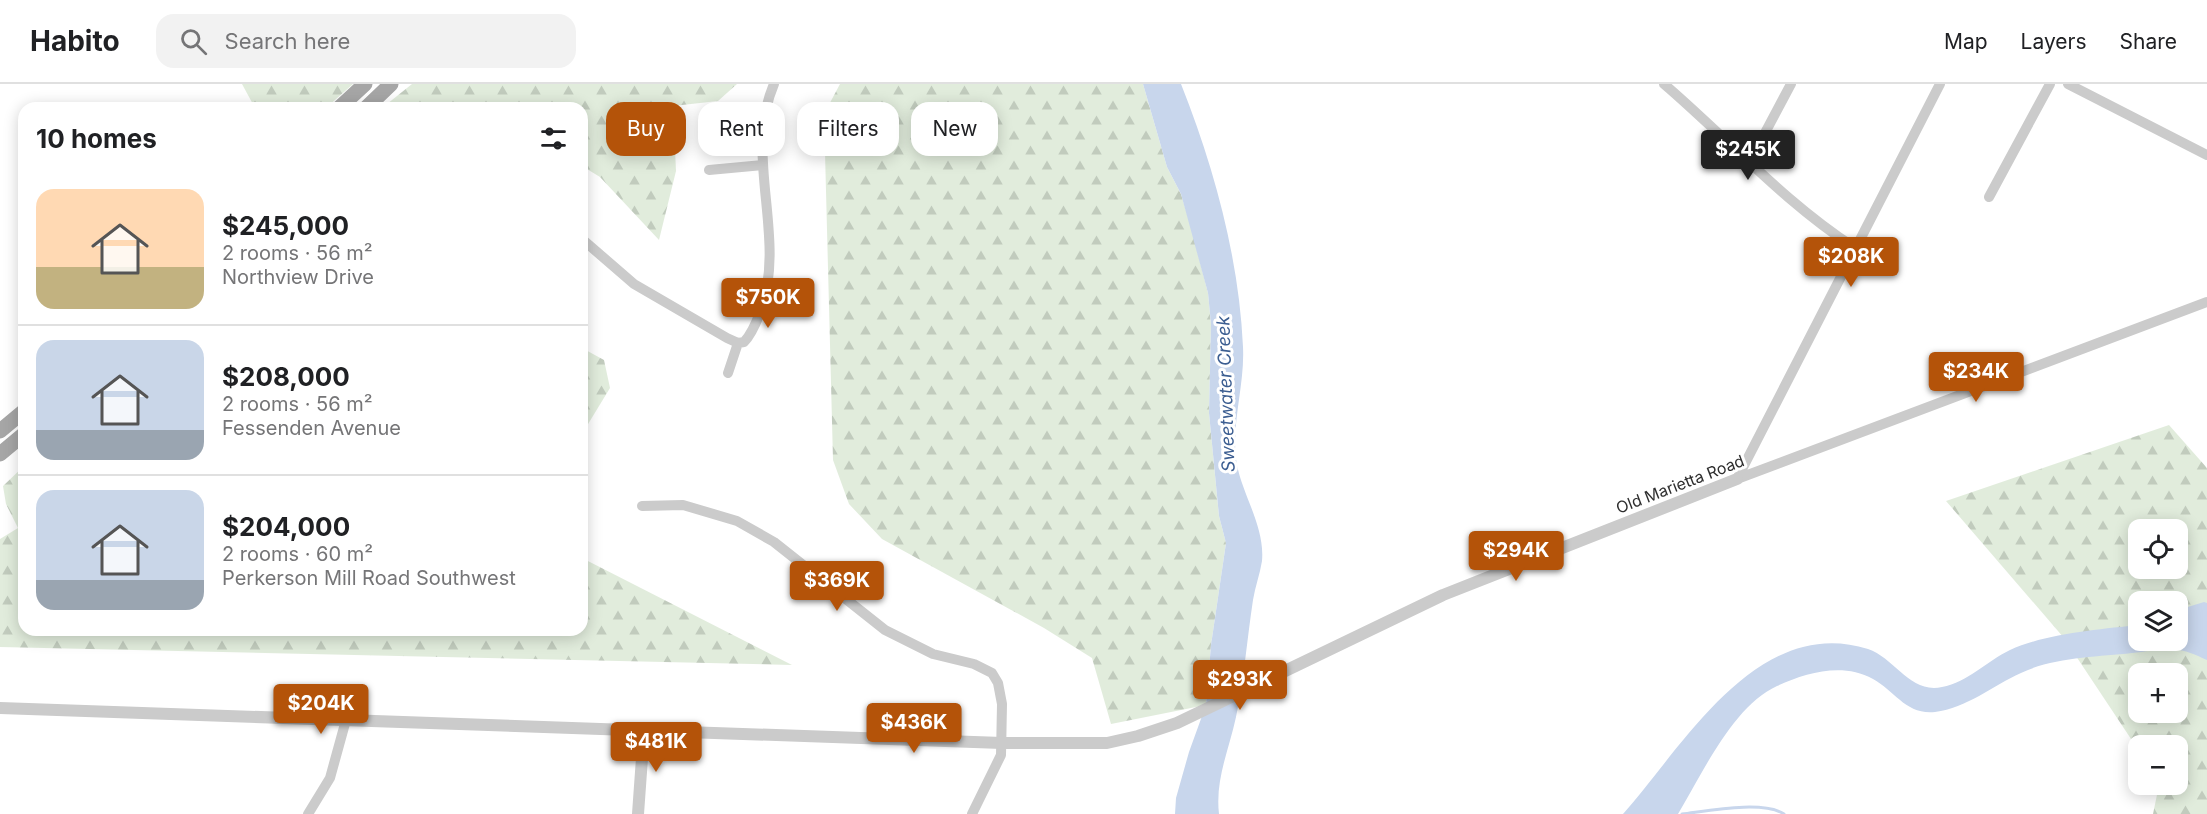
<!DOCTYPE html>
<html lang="en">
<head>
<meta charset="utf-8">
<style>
  body { margin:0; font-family:Inter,sans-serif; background:#f2f2f2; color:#202124; height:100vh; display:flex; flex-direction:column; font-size:22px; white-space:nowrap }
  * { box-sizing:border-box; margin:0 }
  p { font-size:20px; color:#757577 }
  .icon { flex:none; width:33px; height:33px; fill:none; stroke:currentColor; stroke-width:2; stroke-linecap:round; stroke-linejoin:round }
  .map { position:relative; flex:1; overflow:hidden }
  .drawer { position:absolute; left:18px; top:18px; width:570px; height:534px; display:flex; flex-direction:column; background:#fff; border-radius:18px; box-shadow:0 3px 15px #0003 }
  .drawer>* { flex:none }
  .banner { position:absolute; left:606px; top:18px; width:570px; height:54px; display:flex; gap:12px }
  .fabs { position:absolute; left:2128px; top:435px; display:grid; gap:12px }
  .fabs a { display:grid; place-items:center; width:60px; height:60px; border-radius:12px; background:#fff; box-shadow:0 3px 15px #0003; font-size:30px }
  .price { position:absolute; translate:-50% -51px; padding:0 14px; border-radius:6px; background:#b45309; color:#fff; font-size:20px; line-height:39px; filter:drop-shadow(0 2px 3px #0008) }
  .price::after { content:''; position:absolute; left:50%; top:36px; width:18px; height:14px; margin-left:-9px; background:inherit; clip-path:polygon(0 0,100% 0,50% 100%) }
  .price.current { background:#222; color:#fff }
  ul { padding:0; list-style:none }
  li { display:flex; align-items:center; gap:18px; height:150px; padding:0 18px }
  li+li { border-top:2px solid #e0e0e0 }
  li span { display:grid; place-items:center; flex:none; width:168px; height:120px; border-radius:18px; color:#555 }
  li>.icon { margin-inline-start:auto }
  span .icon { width:72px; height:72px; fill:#fffc; stroke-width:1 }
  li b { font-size:26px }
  h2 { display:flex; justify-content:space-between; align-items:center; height:72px; padding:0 18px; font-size:26px }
  .tag { padding:0 21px; border-radius:18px; background:#fff; box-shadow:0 3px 15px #0003; font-size:21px; line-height:54px }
  .tag.current { background:#b45309; color:#fff }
  header { display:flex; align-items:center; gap:36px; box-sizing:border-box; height:84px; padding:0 30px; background:#fff; border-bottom:2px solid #e0e0e0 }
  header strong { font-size:28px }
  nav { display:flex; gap:33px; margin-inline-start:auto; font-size:21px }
  .search { width:420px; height:54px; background:#f2f2f2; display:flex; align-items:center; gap:15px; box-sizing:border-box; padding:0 21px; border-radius:18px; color:#757577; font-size:22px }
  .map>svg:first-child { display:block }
</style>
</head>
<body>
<header>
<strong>Habito</strong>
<div class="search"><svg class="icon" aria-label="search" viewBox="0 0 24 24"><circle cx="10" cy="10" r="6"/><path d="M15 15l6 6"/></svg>Search here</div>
<nav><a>Map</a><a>Layers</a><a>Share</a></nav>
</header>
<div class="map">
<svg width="2207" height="730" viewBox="0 0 2207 730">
  <defs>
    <pattern id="forest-firs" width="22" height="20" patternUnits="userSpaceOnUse" patternTransform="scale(1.5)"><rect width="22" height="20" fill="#e1ecdc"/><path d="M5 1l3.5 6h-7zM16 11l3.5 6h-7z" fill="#c1cbbd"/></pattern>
  </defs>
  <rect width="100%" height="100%" fill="#fff"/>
  <path fill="url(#forest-firs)" fill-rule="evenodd" d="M 242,0 L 353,0 L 326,24 L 255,24 Z
    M 412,0 L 737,0 L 718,17 L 673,22 L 676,87 L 659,156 L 600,93 L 582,82 L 582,24 L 382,24 Z
    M 840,0 L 1143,0 L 1167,83 L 1181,110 L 1192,147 L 1208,209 L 1211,240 L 1209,329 L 1219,432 L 1226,459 L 1211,561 L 1206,621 L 1111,640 L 1092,574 L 1044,544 L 882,455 L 849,420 L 833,376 L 824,30 Z
    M 582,264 L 604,276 L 610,304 L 582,350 Z
    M 2169,341 L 2207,384 L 2207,730 L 2153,730 L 2159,701 L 2178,700 L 2178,662 L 2139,662 L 2139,667 L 2064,554 L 1946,417 ZM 2139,446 L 2178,446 L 2178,484 L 2139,484 ZM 2139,518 L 2178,518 L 2178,556 L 2139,556 ZM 2139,590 L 2178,590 L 2178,628 L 2139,628 Z
    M 24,382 L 24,546 L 582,546 L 582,474 L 792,581 L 0,563 L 0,455 L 18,444 L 6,420 L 3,402 Z"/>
  <path fill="#c8d6ec" d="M 1143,0 L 1181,0 C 1214,83 1239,174 1243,263 C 1245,302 1230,342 1237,381 C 1243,412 1265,443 1262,477 C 1260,490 1255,503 1253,516 C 1247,555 1244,595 1236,633 C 1229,666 1215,695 1219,730 L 1175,730 L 1176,714 L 1189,668 L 1206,621 L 1211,561 L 1226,459 L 1219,432 L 1209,329 L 1211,240 L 1208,209 L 1181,110 L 1167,83 Z
    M 2204,518 L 2207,519 L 2207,576 C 2196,571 2185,566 2173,565 C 2159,564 2146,568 2132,569 C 2097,573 2054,573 2021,589 C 1992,602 1967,624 1935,628 C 1906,631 1895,607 1873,595 C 1842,578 1806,589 1777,602 C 1733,622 1702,690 1678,730 L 1623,730 C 1683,663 1757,530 1868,565 C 1895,574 1910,610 1942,603 C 1968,598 1987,577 2010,566 C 2044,550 2101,545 2139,541 L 2139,556 L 2178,556 L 2178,526 Z"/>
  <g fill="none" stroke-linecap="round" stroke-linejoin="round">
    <path stroke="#c8d6ec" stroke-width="3" d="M 1682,730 C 1707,727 1763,716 1784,730"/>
    <path stroke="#cbcbcb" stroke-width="10" d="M 1664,0 C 1728,55 1784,118 1855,164
      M 2068,0 L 2207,71
      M 1749,79 L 1791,0
      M 709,86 L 763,81
      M 1989,113 L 2050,0
      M 582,155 L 634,200 L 727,254 L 738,259 L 744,258 C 752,250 757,237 761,226 C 787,152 743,72 774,0
      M 728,289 L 738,259
      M 1737,395 L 2207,218
      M 1737,395 L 1940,0
      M 642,422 L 683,421 L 737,437 L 774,458 L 885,546 L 933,570 L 974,580 L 992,589 L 998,599 L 1002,620 L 1001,671 L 972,730
      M 308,730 L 330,694 L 346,636"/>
    <path stroke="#cbcbcb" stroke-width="12" d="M 0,624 L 1002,659 L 1107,659 L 1138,652 L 1177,639 L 1443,511 L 1737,395
      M 638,730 L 644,646"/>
    <path stroke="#a6a6a6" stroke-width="15" d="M 339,24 L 365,0
      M 366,24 L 391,0
      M 0,347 L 24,327
      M 0,370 L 24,350"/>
  </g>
  <g text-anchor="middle" stroke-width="6" stroke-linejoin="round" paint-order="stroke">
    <g font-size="16" fill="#2e2e2e" stroke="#fff">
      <text transform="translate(1680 400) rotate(-21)" y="6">Old Marietta Road</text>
    </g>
    <g font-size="18" font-style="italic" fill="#3c5e91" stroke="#fff">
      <text transform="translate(1226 310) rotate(-92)" y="6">Sweetwater Creek</text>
    </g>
  </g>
</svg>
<div class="fabs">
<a><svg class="icon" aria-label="locate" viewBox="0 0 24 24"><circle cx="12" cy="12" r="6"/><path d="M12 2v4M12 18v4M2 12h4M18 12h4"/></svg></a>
<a><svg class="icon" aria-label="layers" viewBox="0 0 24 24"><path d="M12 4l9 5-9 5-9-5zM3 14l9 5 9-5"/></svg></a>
<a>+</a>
<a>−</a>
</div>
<b class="price current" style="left:1748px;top:97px">$245K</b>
<b class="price" style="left:1851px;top:204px">$208K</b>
<b class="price" style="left:768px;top:245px">$750K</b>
<b class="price" style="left:1976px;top:319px">$234K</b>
<b class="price" style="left:1516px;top:498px">$294K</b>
<b class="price" style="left:837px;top:528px">$369K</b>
<b class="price" style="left:1240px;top:627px">$293K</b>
<b class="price" style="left:321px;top:651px">$204K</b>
<b class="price" style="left:914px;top:670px">$436K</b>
<b class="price" style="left:656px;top:689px">$481K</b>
<div class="banner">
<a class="tag current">Buy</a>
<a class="tag">Rent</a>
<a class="tag">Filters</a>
<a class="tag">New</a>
</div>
<section class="drawer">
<h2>10 homes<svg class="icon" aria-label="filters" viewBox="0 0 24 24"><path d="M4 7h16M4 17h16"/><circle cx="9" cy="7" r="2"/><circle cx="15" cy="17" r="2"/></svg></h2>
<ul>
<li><span style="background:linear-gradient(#ffd9b3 65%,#c2b280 0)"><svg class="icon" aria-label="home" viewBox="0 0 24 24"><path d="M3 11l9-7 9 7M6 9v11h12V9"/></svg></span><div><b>$245,000</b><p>2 rooms · 56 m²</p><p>Northview Drive</p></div></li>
<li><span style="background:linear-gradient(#c9d6e8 75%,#9aa5b1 0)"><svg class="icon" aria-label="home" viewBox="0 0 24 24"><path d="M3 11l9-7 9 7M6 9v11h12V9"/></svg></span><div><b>$208,000</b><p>2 rooms · 56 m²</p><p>Fessenden Avenue</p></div></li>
<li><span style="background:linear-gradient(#c9d6e8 75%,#9aa5b1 0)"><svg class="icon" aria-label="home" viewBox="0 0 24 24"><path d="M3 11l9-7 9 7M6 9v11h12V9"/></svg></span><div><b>$204,000</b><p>2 rooms · 60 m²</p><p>Perkerson Mill Road Southwest</p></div></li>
</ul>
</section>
</div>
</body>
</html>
